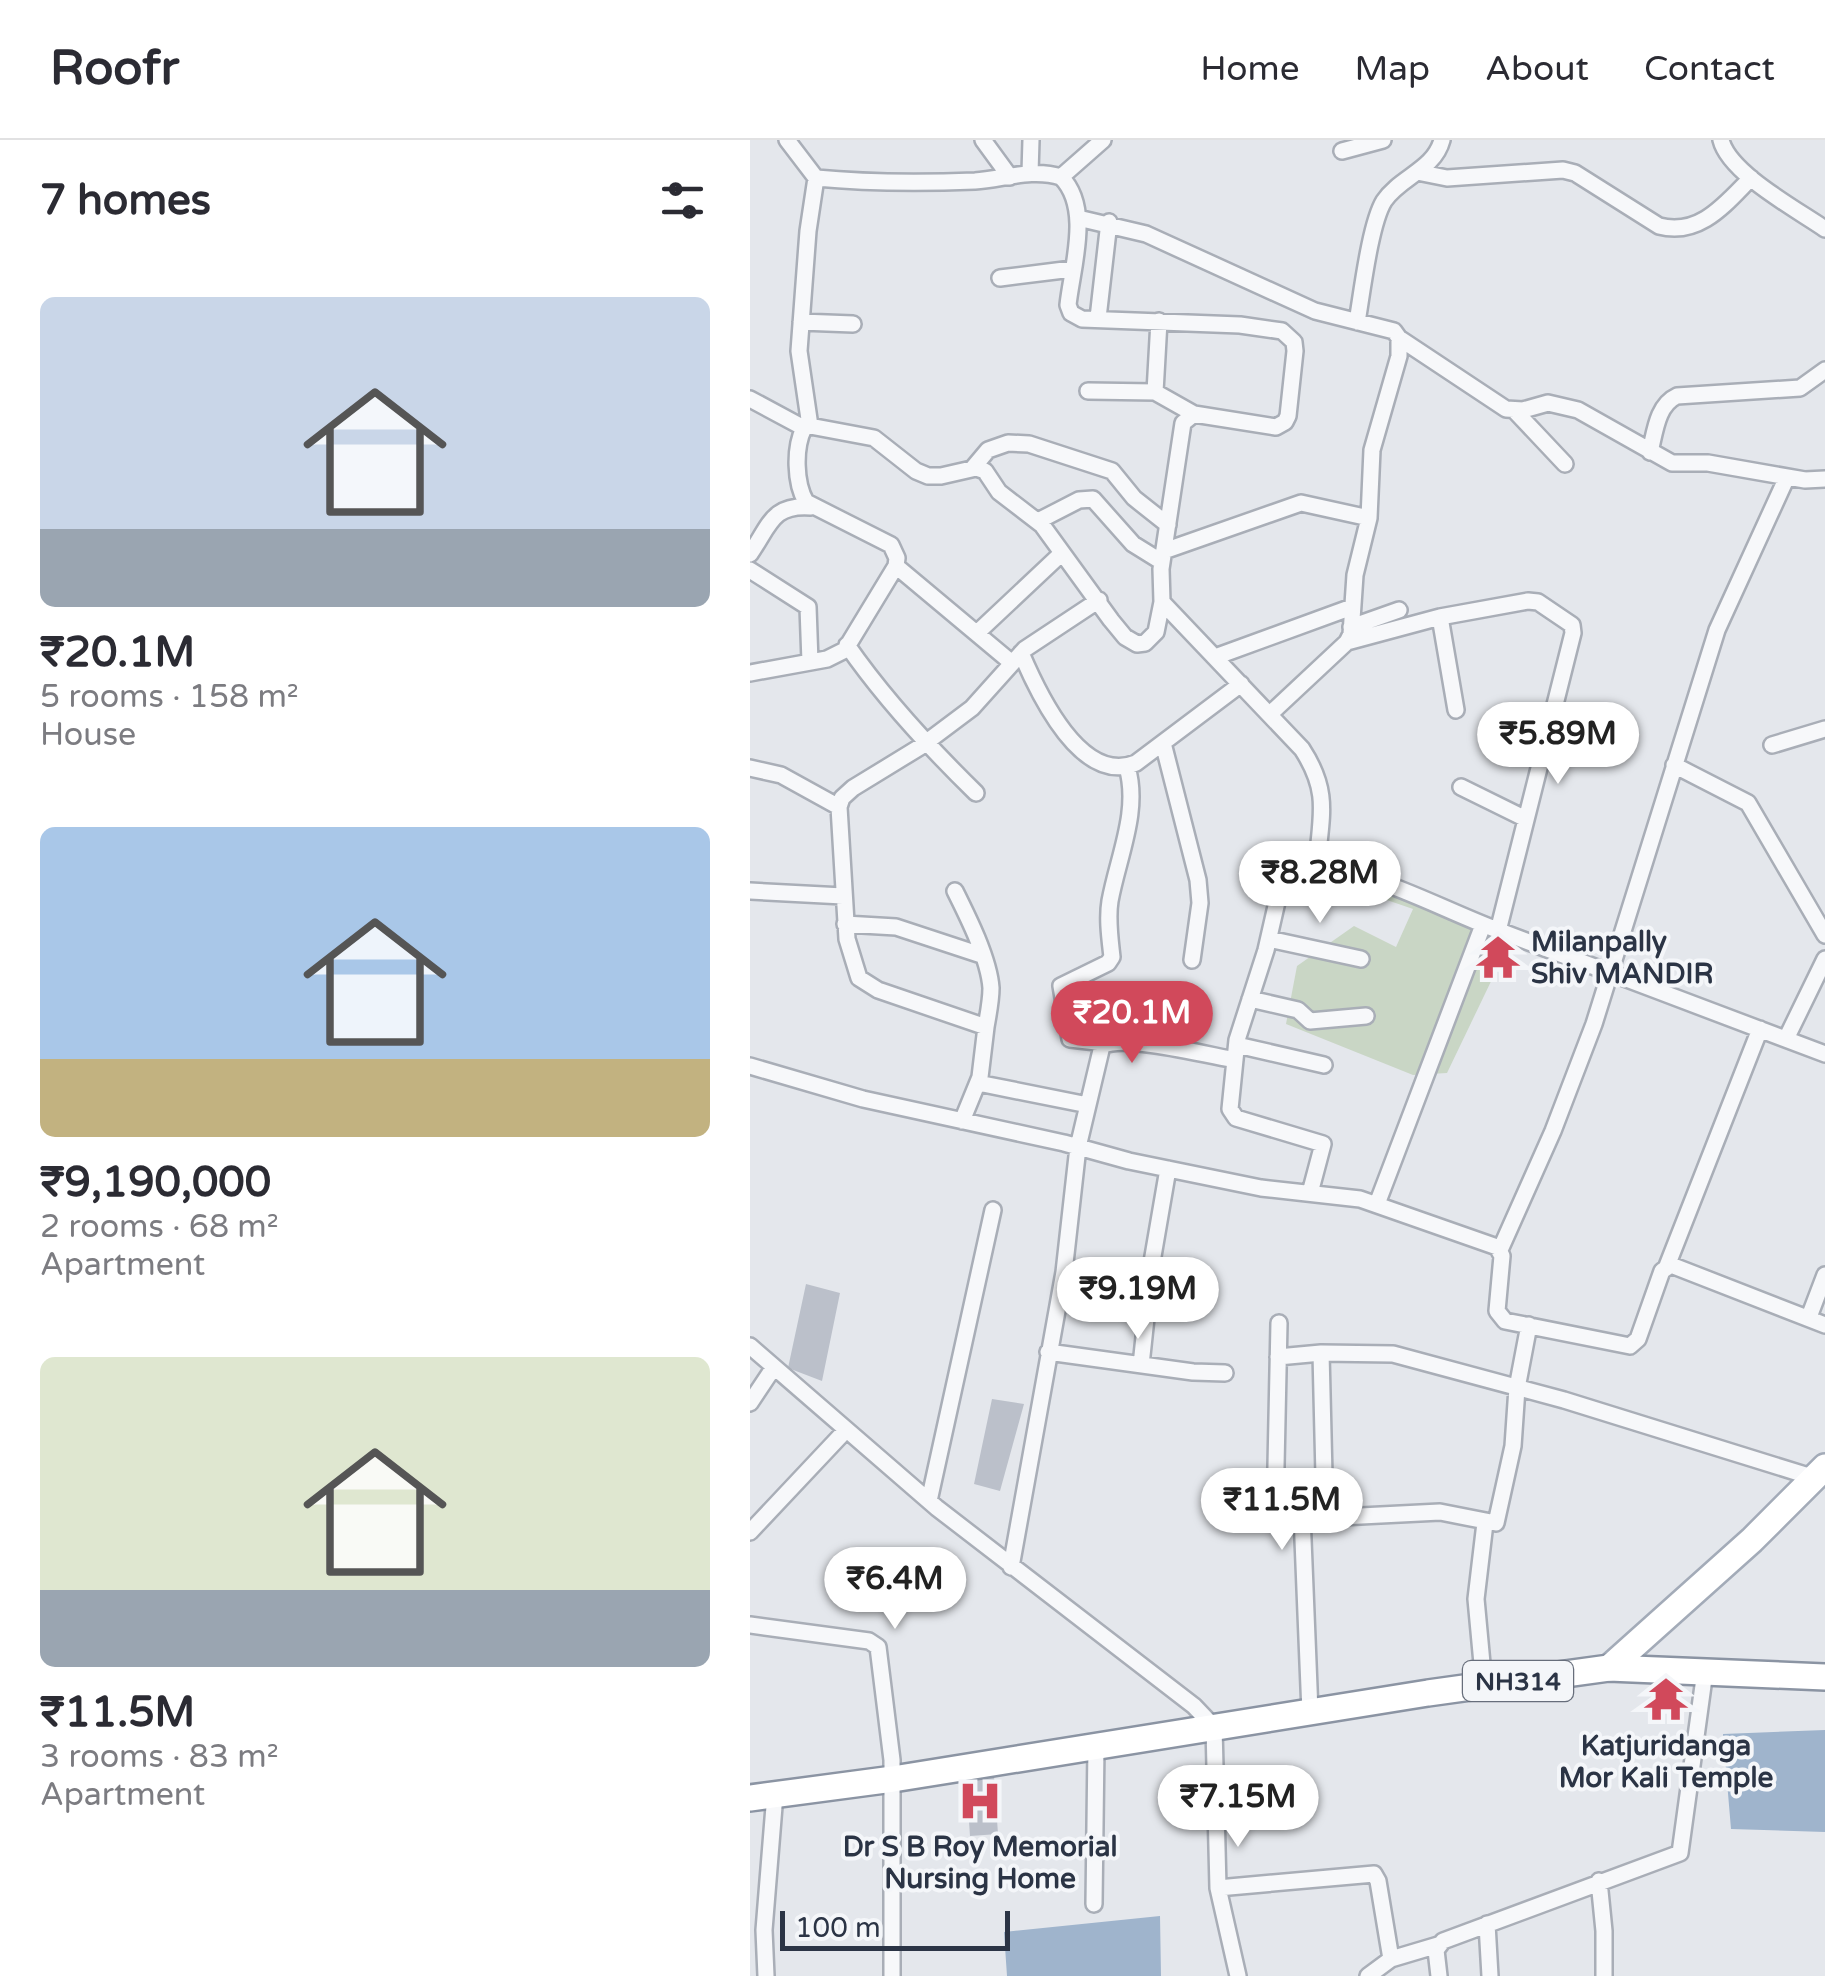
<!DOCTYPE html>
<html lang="en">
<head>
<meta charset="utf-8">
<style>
  body { margin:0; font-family:"Varela Round",sans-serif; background:#f7f7f7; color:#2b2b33; height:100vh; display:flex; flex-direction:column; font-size:38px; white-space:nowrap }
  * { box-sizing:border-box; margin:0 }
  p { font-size:32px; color:#7c7c81 }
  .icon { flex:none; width:55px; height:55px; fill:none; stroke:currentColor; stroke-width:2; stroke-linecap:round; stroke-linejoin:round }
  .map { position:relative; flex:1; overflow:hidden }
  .drawer { display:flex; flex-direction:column; background:#fff; width:750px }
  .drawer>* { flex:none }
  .scale { position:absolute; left:30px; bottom:25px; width:230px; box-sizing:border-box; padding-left:10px; border:5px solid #2b3445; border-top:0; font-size:28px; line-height:35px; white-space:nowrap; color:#2b3445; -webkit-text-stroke:8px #f4f6f9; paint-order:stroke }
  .price { position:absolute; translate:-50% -85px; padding:0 22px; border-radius:35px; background:#fff; color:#222; font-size:32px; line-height:65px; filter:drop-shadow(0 2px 5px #0008) }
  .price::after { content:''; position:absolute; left:50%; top:60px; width:30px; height:22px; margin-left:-15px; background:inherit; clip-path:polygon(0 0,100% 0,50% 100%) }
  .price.on { background:#d1495b; color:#fff }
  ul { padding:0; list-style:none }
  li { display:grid; align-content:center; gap:20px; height:530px; padding:0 40px }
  li span { display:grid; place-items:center; height:310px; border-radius:15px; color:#555 }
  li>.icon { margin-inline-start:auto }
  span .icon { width:180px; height:180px; fill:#fffc; stroke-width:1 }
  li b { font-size:42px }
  h2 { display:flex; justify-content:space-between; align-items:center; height:120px; padding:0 40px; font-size:42px }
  header { display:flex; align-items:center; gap:60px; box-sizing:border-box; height:140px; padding:0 50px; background:#fff; border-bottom:2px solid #e1e1e2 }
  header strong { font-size:48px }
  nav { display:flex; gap:55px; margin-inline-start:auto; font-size:35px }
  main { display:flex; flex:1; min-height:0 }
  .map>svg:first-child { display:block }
</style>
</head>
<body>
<header>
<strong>Roofr</strong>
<nav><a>Home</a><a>Map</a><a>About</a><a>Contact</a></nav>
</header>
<main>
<section class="drawer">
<h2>7 homes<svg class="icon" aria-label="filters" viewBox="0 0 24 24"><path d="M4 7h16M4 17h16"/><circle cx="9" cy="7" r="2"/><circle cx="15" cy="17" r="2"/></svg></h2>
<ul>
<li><span style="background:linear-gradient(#c9d6e8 75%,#9aa5b1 0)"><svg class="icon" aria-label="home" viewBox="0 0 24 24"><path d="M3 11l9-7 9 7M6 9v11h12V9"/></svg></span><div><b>₹20.1M</b><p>5 rooms · 158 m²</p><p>House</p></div></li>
<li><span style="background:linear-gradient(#a9c7e8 75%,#c2b280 0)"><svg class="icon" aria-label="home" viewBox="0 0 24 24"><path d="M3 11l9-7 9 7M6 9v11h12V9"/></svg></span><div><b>₹9,190,000</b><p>2 rooms · 68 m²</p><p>Apartment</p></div></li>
<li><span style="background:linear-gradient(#dfe7d0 75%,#9aa5b1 0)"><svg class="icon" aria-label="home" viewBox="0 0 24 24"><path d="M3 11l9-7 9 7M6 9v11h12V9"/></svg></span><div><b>₹11.5M</b><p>3 rooms · 83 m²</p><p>Apartment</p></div></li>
</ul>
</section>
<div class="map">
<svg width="1075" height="1836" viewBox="0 0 1075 1836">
  <rect width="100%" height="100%" fill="#e4e7ec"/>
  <path fill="#c9d6c5" d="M 597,732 L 670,749 L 747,796 L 758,806 L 697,933 L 663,935 L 536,884 L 547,826 L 604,786 L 646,807 L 663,769 L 602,748 Z"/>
  <path fill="#9fb4cc" d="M 1075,1590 L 1075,1692 L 981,1689 L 973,1594 Z
    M 410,1776 L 411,1836 L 257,1836 L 254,1792 Z"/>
  <path fill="#bbc0ca" d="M 56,1144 L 90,1153 L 72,1241 L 38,1228 Z
    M 242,1259 L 274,1264 L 250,1351 L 224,1344 Z
    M 244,1636 L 248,1694 L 220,1696 L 216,1638 Z"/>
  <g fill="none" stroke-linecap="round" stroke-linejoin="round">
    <g stroke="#a9aeb7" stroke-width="20">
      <path id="minor" d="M 37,0 L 66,38 L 58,91 L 49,211 L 60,286
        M 233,0 L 260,37
        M 971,0 C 979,33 1046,69 1075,89
        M 592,11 L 633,0
        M 667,32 L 697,38 L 813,30 L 825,33 L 909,86 C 950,97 976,63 1001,38
        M 280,33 L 281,0
        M 311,37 L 353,0
        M 328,78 L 396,94 L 565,171 L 644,191 L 649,198 L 649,216 L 622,310 L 619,378 L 605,435 L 601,494 L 597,502 L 520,574
        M 250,138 L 322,129
        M 348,178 L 359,82
        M 51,182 L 103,184
        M 607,182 C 612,153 620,84 634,61 C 650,37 684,30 692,0
        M 649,198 L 756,269 L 773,270 L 798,263 L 828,270 L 922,323 L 958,323 L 1055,340 L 1075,339
        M 338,251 L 405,252 L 444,274
        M 405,252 L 409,181
        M 0,259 L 54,288
        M 765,271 L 815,324
        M 900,312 C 905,292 907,265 927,256 L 1050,248 L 1075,230
        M 222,329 L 238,310 L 258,303 L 279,304 L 362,331 L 384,358 L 418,385
        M 288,381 L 329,360 L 343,359 L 383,404 L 412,422
        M 414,411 L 551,363 L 619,378
        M 0,414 C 20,385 22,364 61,367
        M 146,426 L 262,523
        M 0,430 L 58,467 L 60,522
        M 412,462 L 552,609 C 580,652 571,675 567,723
        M 690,477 L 706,570
        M 601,487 L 649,470
        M 228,492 L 312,413
        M 597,502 L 690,477 L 778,461 L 788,462 L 822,485 L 823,493 L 748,791
        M 97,505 C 135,560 179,607 226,653
        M 271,513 C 288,553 331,646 386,623 L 491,544
        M 465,517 L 602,467
        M 0,533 L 77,519 L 95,510 L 146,426 L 147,418 L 141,405 L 56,362 C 45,343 44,308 54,288 L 60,286 L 124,298 L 166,331 L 178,336 L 191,336 L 226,328 L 235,331 L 249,352 L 292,385 L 361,480 L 375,497 L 387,504 L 395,503 L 406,492 L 412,462 L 411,429 L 433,283 L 444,274 L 526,287 L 535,282 L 538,276 L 545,211 L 544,202 L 532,191 L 490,185 L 332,179 L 321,173 L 318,165 C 322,127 342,68 311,37 C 282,28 254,39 225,41 C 172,43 118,43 66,38
        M 413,603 L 448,740 L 450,763 L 442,820
        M 1022,605 L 1075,589
        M 924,625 L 998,663 L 1075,795
        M 0,628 L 31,635 L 89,667
        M 711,647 L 776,679
        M 0,751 L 93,756
        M 205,751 C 218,777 239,819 241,848 C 241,861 238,875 236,887
        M 95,784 L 146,787 L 231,815
        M 519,799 L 611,819
        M 500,859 L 548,870 L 560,881 L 616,876
        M 1036,899 L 1075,819
        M 355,903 L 320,899 L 311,846 L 358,823 L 362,817 C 360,799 357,779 360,761 C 368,717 390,671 377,627
        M 487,905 L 574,925
        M 0,926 L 113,959 L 314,1003 L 379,1021 L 511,1048 L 610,1059 L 747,1107 L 752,1116 L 747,1171 L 755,1181 L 880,1206 L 888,1199 L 912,1131 L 921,1125 L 1075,1185
        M 228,943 L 338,965
        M 212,981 L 230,937 L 236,887 L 128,850 L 109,838 L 97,799 L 89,667 L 92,658 L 103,648 L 170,607 L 222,568 L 275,509 L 349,460
        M 560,1053 L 573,1004 L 486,978 L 480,969 L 487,900 L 516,810 L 534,731 L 539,723 C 614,725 679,764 747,790 C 856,832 966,872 1075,914
        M 627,1064 L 733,785
        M 750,1110 L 803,991 L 844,884 L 967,490 L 1037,337
        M 917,1126 L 1010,889
        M 1059,1177 L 1075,1135
        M 0,1206 L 187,1368 L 444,1566 L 464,1587 L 468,1748 L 488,1836
        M 298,1212 L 443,1232 L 475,1233
        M 571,1213 L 575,1377
        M 528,1217 L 571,1213 L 643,1214 L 814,1260 L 1065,1338
        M 391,1225 L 402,1122 L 418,1029
        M 0,1263 L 24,1227
        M 179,1361 L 243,1070
        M 483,1370 L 591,1377 L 690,1372 L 746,1383 L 763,1306 L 767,1248 L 779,1185
        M 525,1373 L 529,1183
        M 552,1375 L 560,1572
        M 0,1392 L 96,1290
        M 261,1427 L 314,1132 L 328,1007 L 352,906 C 374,894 457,915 485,920
        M 0,1485 L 119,1501 L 128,1507 L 142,1620 L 142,1836
        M 734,1545 L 726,1459 L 735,1383
        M 849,1741 L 854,1791 L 854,1836
        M 468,1748 L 624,1734 L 628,1741 L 641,1819
        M 344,1764 L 346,1606
        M 737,1784 L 740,1836
        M 16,1836 L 14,1790 L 25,1654
        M 618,1836 L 641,1819 L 688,1805
        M 689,1836 L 686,1810 L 693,1801 L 930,1713 L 955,1531"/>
    </g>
    <g stroke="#a3abb8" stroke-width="30">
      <path id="primary" d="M 859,1528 L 1002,1400 L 1075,1327"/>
    </g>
    <g stroke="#8b94a3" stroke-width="30">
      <path id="trunk" d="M 0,1658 L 143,1639 L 678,1553 L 859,1528 L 1075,1537"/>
    </g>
    <use href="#minor" stroke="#f7f8fa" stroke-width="15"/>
    <use href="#primary" stroke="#fff" stroke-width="25"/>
    <use href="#trunk" stroke="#fff" stroke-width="25"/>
  </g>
  <defs>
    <g id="temple-bare" transform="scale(3.45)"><path d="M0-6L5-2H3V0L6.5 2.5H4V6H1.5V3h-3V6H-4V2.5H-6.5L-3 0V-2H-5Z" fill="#d1495b" stroke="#f4f6f9" stroke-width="2.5" paint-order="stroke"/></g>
    <g id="hospital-bare" transform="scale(3.45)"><path d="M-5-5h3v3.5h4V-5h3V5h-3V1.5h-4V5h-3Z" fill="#d1495b" stroke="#f4f6f9" stroke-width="2.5" paint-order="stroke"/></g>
  </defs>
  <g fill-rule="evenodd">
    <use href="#temple-bare" x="748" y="817"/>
    <use href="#temple-bare" x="916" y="1559"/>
    <use href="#hospital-bare" x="230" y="1661"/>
  </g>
  <g text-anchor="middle" stroke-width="8" stroke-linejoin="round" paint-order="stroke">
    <rect fill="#f4f6f9" stroke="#676e7b" stroke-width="2.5" x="713" y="1521" width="110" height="40" rx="8"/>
    <g font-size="25" font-weight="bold" fill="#2b3445">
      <text x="768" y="1550">NH314</text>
    </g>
    <g font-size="28" font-weight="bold" fill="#2b3445" stroke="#f4f6f9">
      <text x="781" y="811" text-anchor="start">Milanpally<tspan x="781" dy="32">Shiv MANDIR</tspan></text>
      <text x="916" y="1615">Katjuridanga<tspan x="916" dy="32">Mor Kali Temple</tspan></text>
      <text x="230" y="1716">Dr S B Roy Memorial<tspan x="230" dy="32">Nursing Home</tspan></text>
    </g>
  </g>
</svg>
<div class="scale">100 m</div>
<b class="price" style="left:808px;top:647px">₹5.89M</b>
<b class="price" style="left:570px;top:786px">₹8.28M</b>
<b class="price on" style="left:382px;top:926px">₹20.1M</b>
<b class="price" style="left:388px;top:1202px">₹9.19M</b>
<b class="price" style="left:532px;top:1413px">₹11.5M</b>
<b class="price" style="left:145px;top:1492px">₹6.4M</b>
<b class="price" style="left:488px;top:1710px">₹7.15M</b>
</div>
</main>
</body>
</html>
